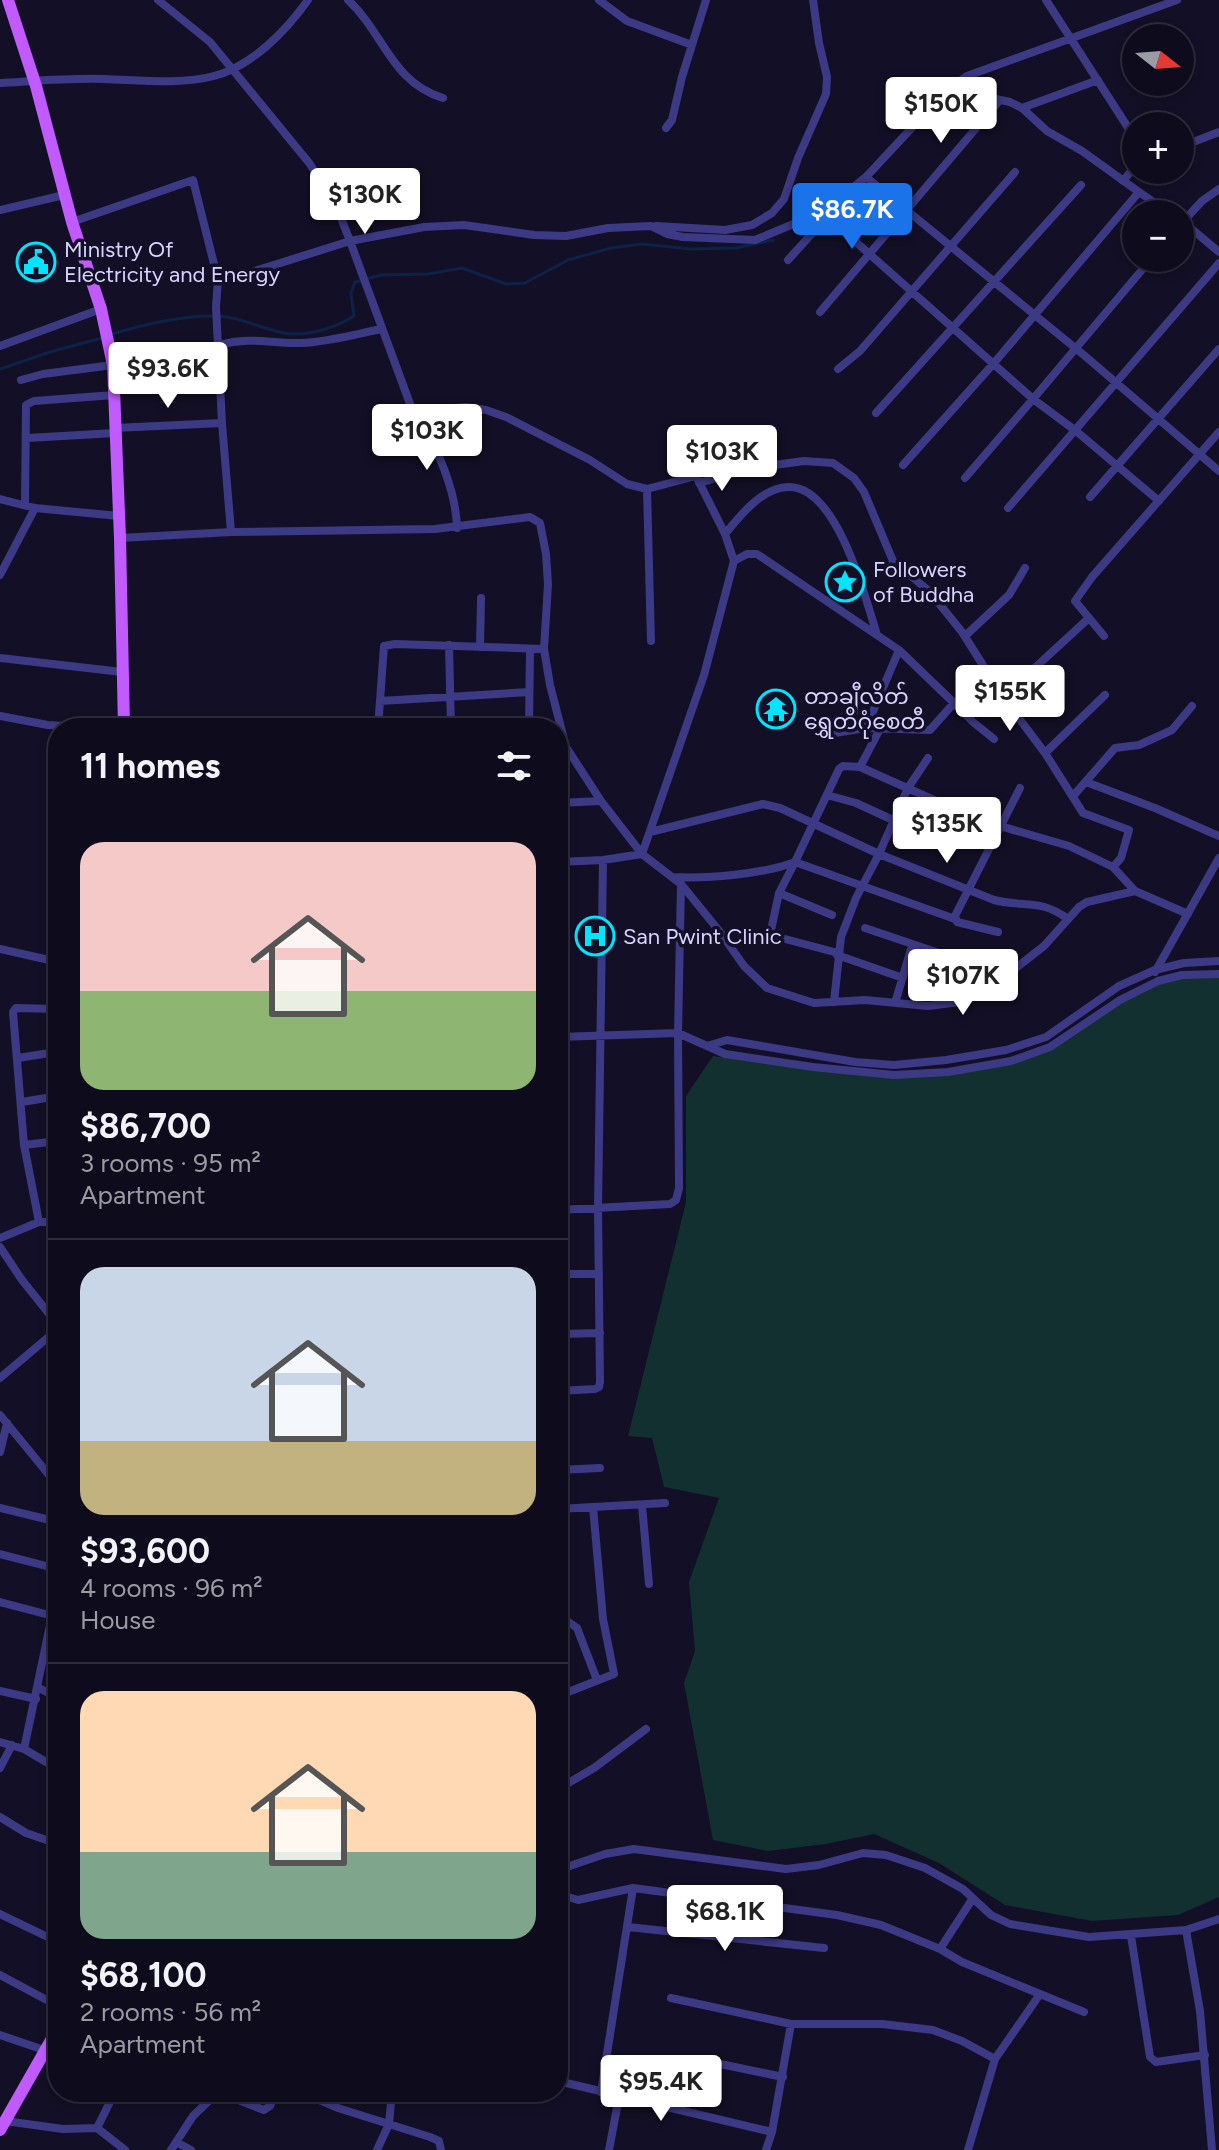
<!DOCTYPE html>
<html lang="en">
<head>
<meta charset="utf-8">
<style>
  body { margin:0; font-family:Figtree,"Noto Sans Myanmar",sans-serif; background:#1c1929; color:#f1f3f6; height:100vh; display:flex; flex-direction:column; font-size:30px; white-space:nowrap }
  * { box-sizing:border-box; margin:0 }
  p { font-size:26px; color:#9b9ba3 }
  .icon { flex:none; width:44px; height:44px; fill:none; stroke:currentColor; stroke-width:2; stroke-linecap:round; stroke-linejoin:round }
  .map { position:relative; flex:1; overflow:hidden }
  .drawer { position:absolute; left:48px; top:718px; width:520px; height:1384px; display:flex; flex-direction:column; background:#0e0b1c; border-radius:32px; box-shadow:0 4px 12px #0003,0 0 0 2px #2e2b3b }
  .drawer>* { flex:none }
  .needle { width:52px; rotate:107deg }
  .fabs { position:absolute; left:1122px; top:24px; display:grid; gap:16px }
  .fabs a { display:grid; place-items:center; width:72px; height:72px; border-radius:50%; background:#0e0b1c; box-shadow:0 4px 12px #0003,0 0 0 2px #2e2b3b; font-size:40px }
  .price { position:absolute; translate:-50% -68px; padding:0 18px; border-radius:8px; background:#fff; color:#222; font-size:26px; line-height:52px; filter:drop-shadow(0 2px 4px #0008) }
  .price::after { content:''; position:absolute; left:50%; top:48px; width:24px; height:18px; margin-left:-12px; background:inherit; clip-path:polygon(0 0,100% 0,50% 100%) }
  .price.active { background:#1a73e8; color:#fff }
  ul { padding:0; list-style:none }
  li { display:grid; align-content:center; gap:16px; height:424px; padding:0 32px }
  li+li { border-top:2px solid #2e2b3b }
  li span { display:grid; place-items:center; height:248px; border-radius:24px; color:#555 }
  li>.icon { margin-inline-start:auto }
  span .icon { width:144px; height:144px; fill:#fffc; stroke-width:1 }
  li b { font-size:34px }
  h2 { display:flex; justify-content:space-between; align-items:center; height:96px; padding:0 32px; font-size:34px }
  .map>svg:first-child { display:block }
</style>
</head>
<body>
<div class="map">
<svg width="1219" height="2150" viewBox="0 0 1219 2150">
  <rect width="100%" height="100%" fill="#130f26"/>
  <path fill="#12302f" d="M 1219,972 L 1219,1897 L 1178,1915 L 1092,1921 L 1005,1905 L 939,1863 L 874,1834 L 826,1844 L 768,1851 L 713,1840 L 684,1683 L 695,1651 L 689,1582 L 719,1498 L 664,1487 L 652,1438 L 628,1436 L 686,1202 L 686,1096 L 713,1056 L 790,1067 L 874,1074 L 950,1070 L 1014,1062 L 1058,1042 L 1093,1016 L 1170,978 Z"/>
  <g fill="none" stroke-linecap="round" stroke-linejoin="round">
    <path stroke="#0c2248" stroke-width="3" d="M 109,335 C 144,324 181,315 218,316 C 242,317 261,329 284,333 C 307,337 335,328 354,316 L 351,293 L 355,282 L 381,275 L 428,274 L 462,268 L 506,284 L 525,283 L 568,260 L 611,248 L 642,244 L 691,249 L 736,248 L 773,240
      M 0,369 L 50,352 L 102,338"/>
    <path stroke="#3d3a85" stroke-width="8" d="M 158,0 L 210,42 L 310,164 L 339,213 L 350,241 L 424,227 L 464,225 L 534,235 L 566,236 L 608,228 L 651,226 L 667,234 L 683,237 L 755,240 L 822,212 L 866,177 L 1085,356 L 1219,471
      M 348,0 C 384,33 391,82 443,98
      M 599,0 L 627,21 L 692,45
      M 1046,0 L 1136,140
      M 0,83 C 35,81 69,78 104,79 C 139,80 180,85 214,76 C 252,66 286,31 308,0
      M 1022,108 L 1098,80
      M 666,128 L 672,120 L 682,77 L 706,0
      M 1180,143 L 1188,144 L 1219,132
      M 866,177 L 948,89 L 967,76 L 1177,0
      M 1123,181 L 1136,165
      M 1139,192 L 1171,214
      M 0,210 L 64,195
      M 822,212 L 1033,399 L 965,478
      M 1181,220 L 1219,252
      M 72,222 L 193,180 L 218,280 L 216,307 L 222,423 L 231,532
      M 1180,225 L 1202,201 L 1219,189
      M 656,226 L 725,230 L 752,225 L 772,213 L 784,199 L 798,158 L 826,94 L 827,77 L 819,43 L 813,0
      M 1152,258 L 1033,399 L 1076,431 L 1159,501
      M 788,260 L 826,218
      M 218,280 L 236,277 L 350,241 L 413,412 L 466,407 L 486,410 L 506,417 L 590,460 L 627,484 L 647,489 L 696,476 L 725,534 L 734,561 L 747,554 L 757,554 L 899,650 L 866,728
      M 820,312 L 1000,100
      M 219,345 C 252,336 269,344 301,343 C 328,342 356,334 382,329
      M 0,346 L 101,309
      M 838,369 L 860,351 L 1015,172
      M 21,380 L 43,374 L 113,365
      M 418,411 C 435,447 456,487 457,528
      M 876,413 L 1081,185
      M 115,428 L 222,423
      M 27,438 L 115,433
      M 903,465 L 994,363 L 1139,192 L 1082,151 L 1047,131 L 1022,108 L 1010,102 L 948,89
      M 699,483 L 752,468 L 804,461 L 833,463 L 854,478 L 864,492 L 893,561 L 929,591 L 962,632 L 1003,697
      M 647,489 L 651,641
      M 1090,497 L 1219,349
      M 0,499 L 35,508 L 119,516
      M 25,505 L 26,405 L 34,401 L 114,395
      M 1008,508 L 1219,263
      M 725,534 C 740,516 761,488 788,487 C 837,485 866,599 877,635
      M 120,538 L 231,532 L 435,529 L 530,517 L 540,523 L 546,554 L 548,584 L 544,649 L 550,685 L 566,747 L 601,801 L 642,854 L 681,884 L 678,1033 L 679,1188 L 676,1200 L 670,1204 L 558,1210
      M 0,575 L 35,508
      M 1089,618 L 1003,697 L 1045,753 L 1083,813 L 1129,830 L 1121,858 L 1113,867
      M 965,636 L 1009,595 L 1025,568
      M 1104,636 L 1075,601 L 1092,577 L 1219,432
      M 449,645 L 451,728
      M 480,647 L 481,598
      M 0,658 L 122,672
      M 380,701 L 529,692
      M 954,703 L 973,722 L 994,739
      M 0,716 L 48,725 L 97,728
      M 378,728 L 384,646 L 395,644 L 544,649
      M 529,728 L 530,649
      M 822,735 L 866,728 L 930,730 L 954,703 L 899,650
      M 1045,753 L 1105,695
      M 928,758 L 908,788 L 879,854 L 994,900 C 1026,908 1039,898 1068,919
      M 860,767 L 979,820 L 1069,846 L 1113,867 L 1135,891 L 1188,914
      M 1086,782 L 1155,808 L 1219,836
      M 827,795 L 856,803 L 893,820
      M 1074,795 L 1115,748 L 1139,745 L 1172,730 L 1192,706
      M 558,803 L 601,801
      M 650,832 L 763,804 L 780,808 L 879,854 L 856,898 L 841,937 L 834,1002
      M 642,854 L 704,675 L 734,561
      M 558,862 L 603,860 L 642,854
      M 673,877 C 706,879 764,874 795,862 L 839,769 L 843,766 L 860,767 L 880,729
      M 681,884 L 720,932 L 744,966 L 767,988 L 814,1003 L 865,1000 L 928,1006 L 960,1002 L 989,989 L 1044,946 L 1079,907 L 1087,902 L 1135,891
      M 779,893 L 832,915
      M 865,928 L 939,953
      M 998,932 L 957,922 L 955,916 L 1020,788
      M 0,949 L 58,962
      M 838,953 L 770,935 L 779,893 L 795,862 L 955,919
      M 837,955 L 903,978
      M 1155,972 L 1219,858
      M 895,1003 L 912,946
      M 51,1008 L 58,1065
      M 558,1037 L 678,1033 L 725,1054 L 813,1067 L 894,1075 L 948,1072 L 1011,1061 L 1050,1047 L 1120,1000 L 1158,981 L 1182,975 L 1219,974
      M 707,1046 L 727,1040 L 855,1062 L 894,1065 L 946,1060 L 1006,1050 L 1046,1037 L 1119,986 L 1155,970 L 1184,963 L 1219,961
      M 18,1058 L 56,1052
      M 22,1102 L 58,1096
      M 24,1145 L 58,1141
      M 39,1222 L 24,1145 L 13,1012 L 16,1008 L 58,1009
      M 0,1238 L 39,1222 L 58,1222
      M 0,1247 L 22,1280 L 58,1325
      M 558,1274 L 599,1274
      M 558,1334 L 600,1333
      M 0,1378 L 58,1329
      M 558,1391 L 595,1389 L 599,1387 L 600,1382 L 598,1208 L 603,860
      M 0,1415 L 58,1486
      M 0,1452 L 7,1423
      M 558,1470 L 600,1468
      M 642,1505 L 649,1584
      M 0,1508 L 58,1522
      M 558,1509 L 665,1503
      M 0,1554 L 58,1569
      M 0,1602 L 53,1616
      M 558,1625 L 567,1621 L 577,1628 L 597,1680
      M 45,1655 L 58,1659
      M 39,1688 L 58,1698
      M 0,1691 L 36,1699
      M 558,1696 L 614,1674 L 603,1619 L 593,1507
      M 0,1742 L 24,1749 L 58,1769
      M 24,1749 L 58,1587
      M 0,1768 L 12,1745
      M 558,1789 L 594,1768 L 646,1729
      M 0,1817 L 26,1833 L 58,1844
      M 558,1870 L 605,1854 L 634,1849 L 786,1869 L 819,1865 L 863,1853 L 886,1855 L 925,1868 L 963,1889 L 991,1915 L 1010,1924 L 1089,1937 L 1186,1930 L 1219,1919
      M 558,1894 L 578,1900 L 633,1888 L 837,1915 L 881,1925 L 940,1949
      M 973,1898 L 940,1949 L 962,1962 L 1084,2012
      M 0,1914 L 58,1942
      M 628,1927 L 824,1948
      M 1186,1930 L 1200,2011 L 1212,2150
      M 1131,1936 L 1150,2057 L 1156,2062 L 1205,2055
      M 0,1975 L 58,2006
      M 671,1998 L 791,2024 L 882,2024 L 933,2030 L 962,2041 L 995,2059
      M 0,2035 L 44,2050
      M 706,2061 L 783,2077
      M 558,2081 L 772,2132
      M 218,2092 L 264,2110 L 270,2106 L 276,2092
      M 301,2092 L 338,2108 L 430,2137 L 439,2141 L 441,2150
      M 601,2092 L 633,1888
      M 5,2121 L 63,2129 L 97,2128 L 115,2092
      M 97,2128 L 125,2150
      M 176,2142 L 191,2150
      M 171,2150 L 193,2116 L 218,2092
      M 377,2150 L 389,2124 L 392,2092
      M 609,2150 L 619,2097
      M 766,2150 L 772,2132 L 791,2024
      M 968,2150 L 995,2059 L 1040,1994"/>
    <path stroke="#c25bff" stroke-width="12" d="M 8,0 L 36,86 L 72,222 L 101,309 L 113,365 L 120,538 L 124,728
      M 0,2130 L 58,2028"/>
  </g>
  <defs>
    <g id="civic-ring" transform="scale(2)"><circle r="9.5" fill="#130f26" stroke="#00e5ff" stroke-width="1.5"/><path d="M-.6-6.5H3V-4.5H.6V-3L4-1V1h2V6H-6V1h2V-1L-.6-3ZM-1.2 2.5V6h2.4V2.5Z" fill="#00e5ff"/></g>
    <g id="sight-ring" transform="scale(2)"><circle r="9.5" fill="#130f26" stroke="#00e5ff" stroke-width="1.5"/><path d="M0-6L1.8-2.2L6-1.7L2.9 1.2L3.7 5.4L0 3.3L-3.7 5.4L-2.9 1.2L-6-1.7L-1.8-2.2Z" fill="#00e5ff"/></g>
    <g id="temple-ring" transform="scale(2)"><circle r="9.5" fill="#130f26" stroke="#00e5ff" stroke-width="1.5"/><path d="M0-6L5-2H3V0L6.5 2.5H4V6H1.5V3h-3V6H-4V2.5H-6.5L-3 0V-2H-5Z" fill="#00e5ff"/></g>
    <g id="hospital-ring" transform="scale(2)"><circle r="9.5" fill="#130f26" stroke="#00e5ff" stroke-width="1.5"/><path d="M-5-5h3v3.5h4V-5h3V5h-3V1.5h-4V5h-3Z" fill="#00e5ff"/></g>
  </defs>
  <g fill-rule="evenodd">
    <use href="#civic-ring" x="36" y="262"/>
    <use href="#sight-ring" x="845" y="582"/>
    <use href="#temple-ring" x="776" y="709"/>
    <use href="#hospital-ring" x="595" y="936"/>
  </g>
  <g text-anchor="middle" stroke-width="7" stroke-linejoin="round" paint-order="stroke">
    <g font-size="22" fill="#d9d4ff" stroke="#130f26" text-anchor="start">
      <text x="64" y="257">Ministry Of<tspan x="64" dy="25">Electricity and Energy</tspan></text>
      <text x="873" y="577">Followers<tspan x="873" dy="25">of Buddha</tspan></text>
      <text x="804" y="704">တာချီလိတ်<tspan x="804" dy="25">ရွှေတိဂုံစေတီ</tspan></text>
      <text x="623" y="944">San Pwint Clinic</text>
    </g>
  </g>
</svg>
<div class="fabs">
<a><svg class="needle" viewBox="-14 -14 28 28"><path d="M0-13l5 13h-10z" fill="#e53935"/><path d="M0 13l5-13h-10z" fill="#9b9ba3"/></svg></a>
<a>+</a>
<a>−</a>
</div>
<b class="price" style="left:941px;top:145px">$150K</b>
<b class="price" style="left:365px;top:236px">$130K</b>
<b class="price active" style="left:852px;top:251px">$86.7K</b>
<b class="price" style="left:168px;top:410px">$93.6K</b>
<b class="price" style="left:427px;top:472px">$103K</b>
<b class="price" style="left:722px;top:493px">$103K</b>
<b class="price" style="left:1010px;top:733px">$155K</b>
<b class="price" style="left:947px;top:865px">$135K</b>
<b class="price" style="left:963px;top:1017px">$107K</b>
<b class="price" style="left:725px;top:1953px">$68.1K</b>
<b class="price" style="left:661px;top:2123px">$95.4K</b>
<section class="drawer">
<h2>11 homes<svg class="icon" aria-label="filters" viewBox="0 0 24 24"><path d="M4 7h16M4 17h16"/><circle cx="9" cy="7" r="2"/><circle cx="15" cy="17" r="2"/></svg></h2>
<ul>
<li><span style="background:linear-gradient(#f6c9c9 60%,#8fb573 0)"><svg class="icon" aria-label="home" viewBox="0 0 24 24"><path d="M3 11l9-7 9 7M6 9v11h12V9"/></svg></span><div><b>$86,700</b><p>3 rooms · 95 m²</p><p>Apartment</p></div></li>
<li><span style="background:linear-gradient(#c9d6e8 70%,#c2b280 0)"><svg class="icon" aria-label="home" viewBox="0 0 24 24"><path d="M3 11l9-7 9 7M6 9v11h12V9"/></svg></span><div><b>$93,600</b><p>4 rooms · 96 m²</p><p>House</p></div></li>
<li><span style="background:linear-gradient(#ffd9b3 65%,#7fa58c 0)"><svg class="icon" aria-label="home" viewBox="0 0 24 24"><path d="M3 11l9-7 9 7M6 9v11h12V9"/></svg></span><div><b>$68,100</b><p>2 rooms · 56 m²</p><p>Apartment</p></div></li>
</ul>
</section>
</div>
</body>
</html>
